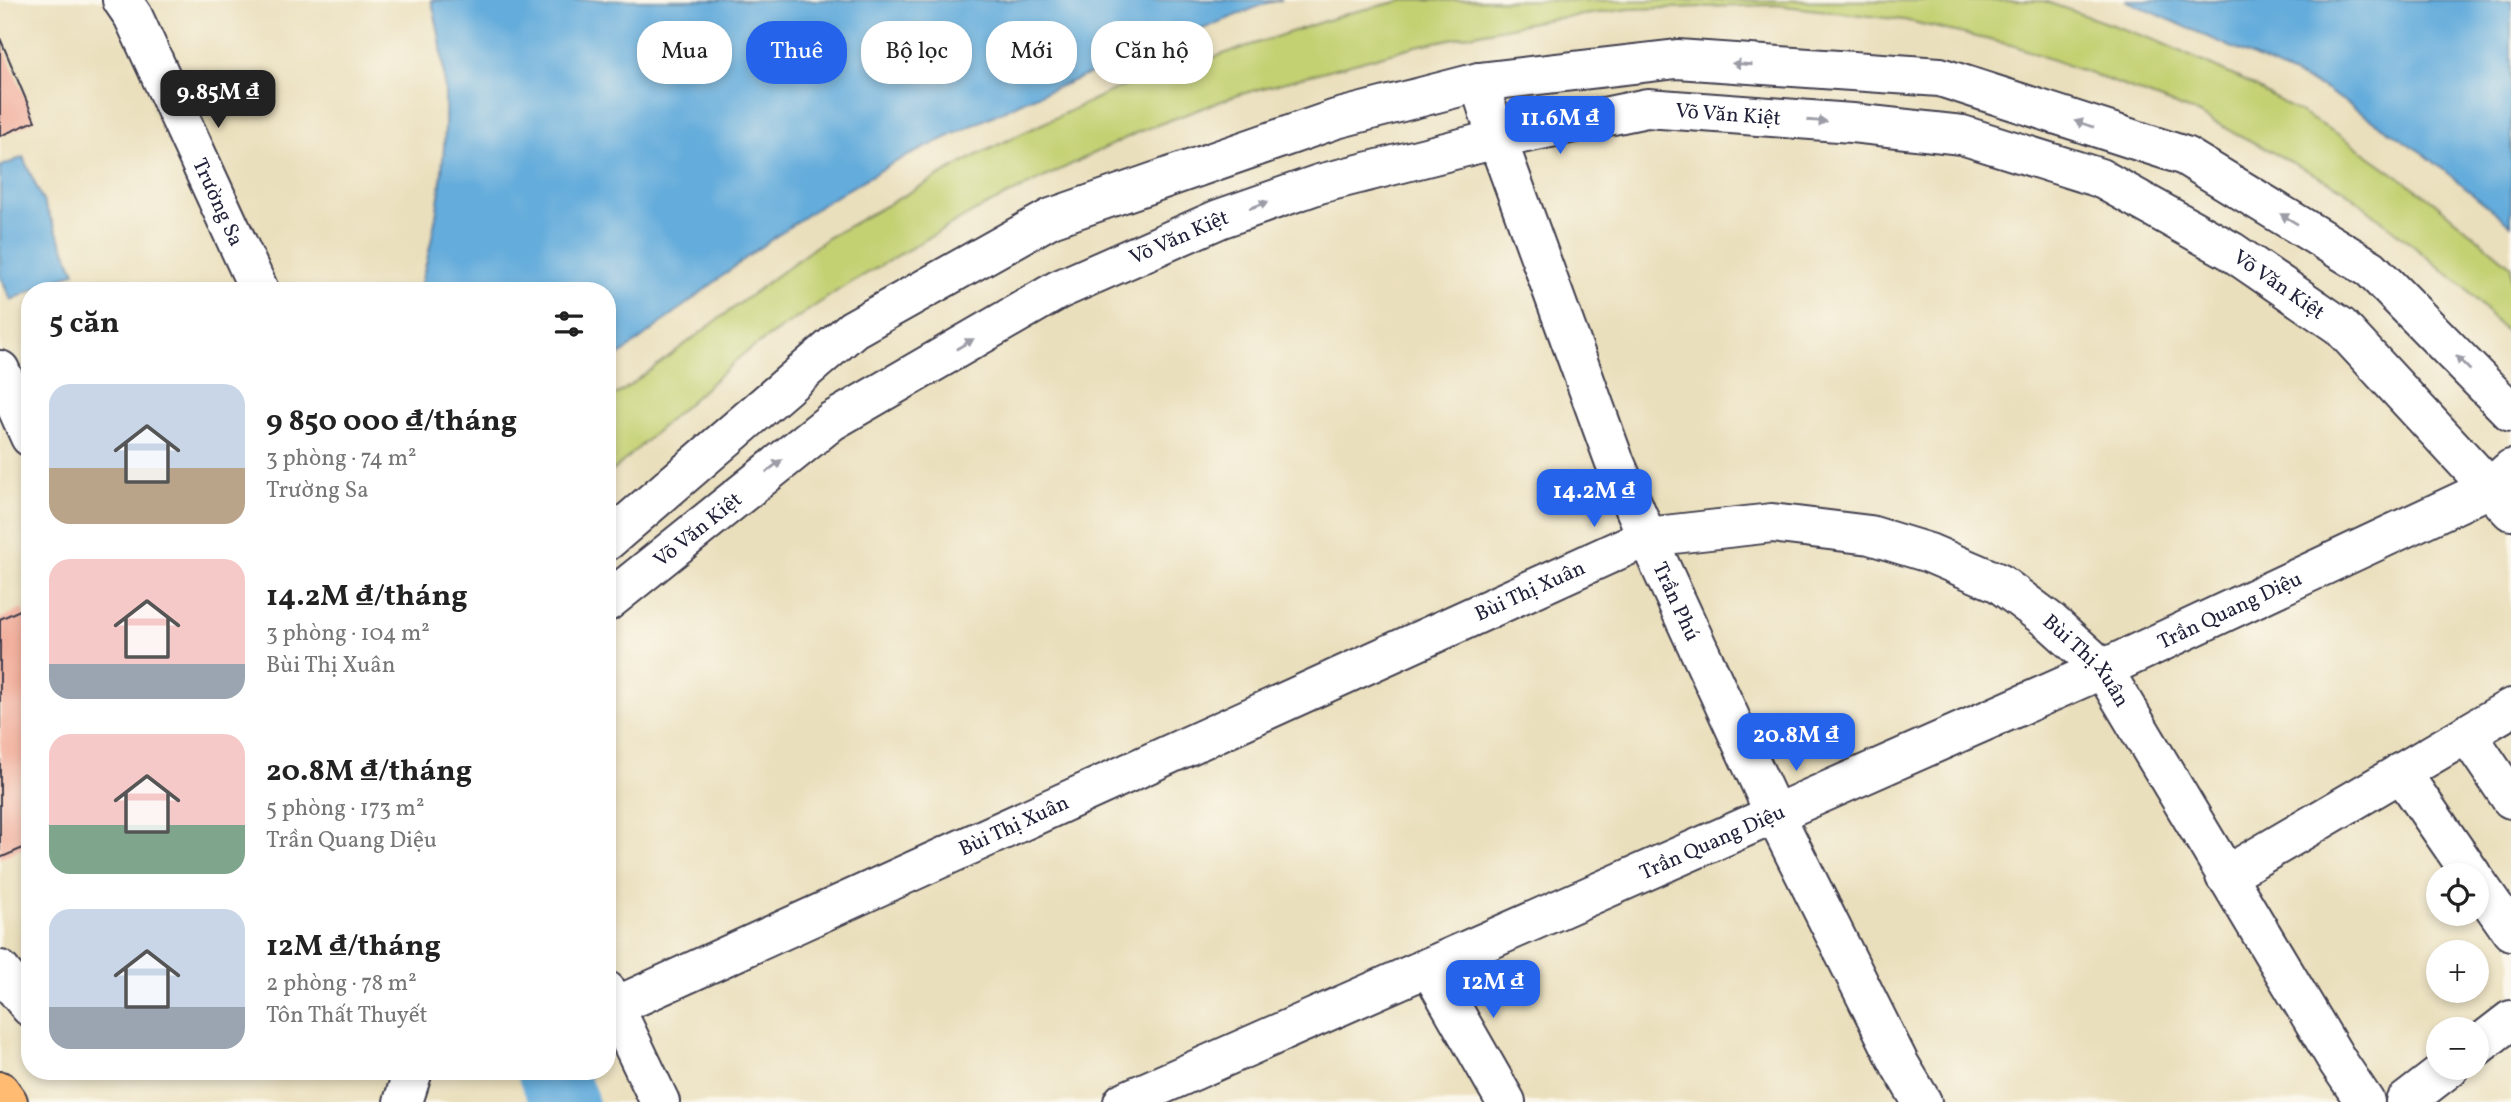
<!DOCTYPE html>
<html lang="vi">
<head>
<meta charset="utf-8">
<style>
  body { margin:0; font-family:Vollkorn,serif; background:#f2f2f2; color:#222; height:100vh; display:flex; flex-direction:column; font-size:26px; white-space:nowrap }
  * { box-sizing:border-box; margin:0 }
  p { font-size:23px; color:#767676 }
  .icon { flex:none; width:38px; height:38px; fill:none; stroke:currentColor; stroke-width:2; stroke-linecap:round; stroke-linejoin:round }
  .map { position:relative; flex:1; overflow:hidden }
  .sheet { position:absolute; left:21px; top:282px; width:595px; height:798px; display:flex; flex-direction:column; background:#fff; border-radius:28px; box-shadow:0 4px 10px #0003 }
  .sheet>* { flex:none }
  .top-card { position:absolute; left:637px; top:21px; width:665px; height:63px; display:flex; gap:14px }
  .fabs { position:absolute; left:2426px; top:863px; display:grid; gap:14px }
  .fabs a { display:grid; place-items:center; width:63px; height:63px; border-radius:50%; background:#fff; box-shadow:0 4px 10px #0003; font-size:35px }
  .price { position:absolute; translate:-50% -60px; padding:0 16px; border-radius:14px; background:#2563eb; color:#fff; font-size:23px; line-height:46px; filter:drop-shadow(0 2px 4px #0008) }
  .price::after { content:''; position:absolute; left:50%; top:42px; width:21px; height:16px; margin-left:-10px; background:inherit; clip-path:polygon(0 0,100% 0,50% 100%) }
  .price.on { background:#222; color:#fff }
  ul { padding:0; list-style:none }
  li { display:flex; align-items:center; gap:21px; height:175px; padding:0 28px }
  li span { display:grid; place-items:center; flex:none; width:196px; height:140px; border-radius:21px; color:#555 }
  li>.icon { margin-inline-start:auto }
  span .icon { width:84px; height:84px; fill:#fffc; stroke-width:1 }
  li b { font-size:30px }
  h2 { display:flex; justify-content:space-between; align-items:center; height:84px; padding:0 28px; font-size:30px }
  .chip { padding:0 24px; border-radius:28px; background:#fff; box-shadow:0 4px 10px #0003; font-size:24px; line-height:63px }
  .chip.on { background:#2563eb; color:#fff }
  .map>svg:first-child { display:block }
</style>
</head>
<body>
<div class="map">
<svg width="2511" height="1102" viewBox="0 0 2511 1102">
  <rect width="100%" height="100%" fill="#fbf7ec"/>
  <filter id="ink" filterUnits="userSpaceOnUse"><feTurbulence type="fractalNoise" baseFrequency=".0143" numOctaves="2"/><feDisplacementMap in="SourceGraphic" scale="14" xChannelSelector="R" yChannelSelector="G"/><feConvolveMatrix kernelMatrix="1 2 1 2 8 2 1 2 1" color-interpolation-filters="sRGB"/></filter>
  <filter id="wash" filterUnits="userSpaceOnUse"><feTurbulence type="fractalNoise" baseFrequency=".00686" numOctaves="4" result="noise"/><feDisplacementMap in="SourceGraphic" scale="28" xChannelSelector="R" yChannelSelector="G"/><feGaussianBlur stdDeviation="1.57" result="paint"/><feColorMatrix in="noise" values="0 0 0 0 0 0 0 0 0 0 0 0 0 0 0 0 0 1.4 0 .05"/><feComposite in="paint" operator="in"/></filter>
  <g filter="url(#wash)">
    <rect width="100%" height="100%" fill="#eadfbc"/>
    <path fill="#c4d173" stroke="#737a57" stroke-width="2" d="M 1405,0 L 2044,1 L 2157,41 L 2243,80 L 2341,136 L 2433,201 L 2511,266 L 2511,337 L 2464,287 L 2343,189 L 2197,113 L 2015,46 L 1904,20 L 1775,5 L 1630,9 L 1543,20 L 1416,46 L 1238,95 L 1138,132 L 975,211 L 840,289 L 742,355 L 607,476 L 607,399 L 621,392 L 827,238 L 979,154 L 1116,89 L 1349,13 Z"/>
    <path fill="#64acdb" stroke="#43678b" stroke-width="2" d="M 431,0 L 1282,0 L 1267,3 L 1028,99 L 895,162 L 821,205 L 755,251 L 607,365 L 607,290 L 419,290 C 444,204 457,88 431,0 Z
      M 2125,0 L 2511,0 L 2511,225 L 2424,154 L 2325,89 Z
      M 23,157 L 75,272 L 11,300 L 0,276 L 0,167 Z"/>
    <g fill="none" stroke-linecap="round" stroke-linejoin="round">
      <path stroke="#64acdb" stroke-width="66" d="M 550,1071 L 565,1102"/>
    </g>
    <g id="blocks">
      <path fill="#f2b09e" d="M 0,38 L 35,121 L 0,136 Z
        M 22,609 L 30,627 L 30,845 L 0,858 L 0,619 Z"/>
    </g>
  </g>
  <g filter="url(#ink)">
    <use href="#blocks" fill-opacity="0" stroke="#403e4e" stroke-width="2"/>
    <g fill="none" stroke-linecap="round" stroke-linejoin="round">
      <g stroke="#403e4e" stroke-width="42">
        <g id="minor">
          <path id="s1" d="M 122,0 L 133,16 L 259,290"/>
          <path id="s2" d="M 1479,82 L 1497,139 L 1614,460 L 1647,537 L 1775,815 L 1900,1065 L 1922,1102"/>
          <path d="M 0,370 L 30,437"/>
          <path d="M 607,541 L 853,329 L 1051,218 L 1336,119 L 1479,82 L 1677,59 L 1940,77 L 2185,156 L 2371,269 L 2511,412"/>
          <path id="s3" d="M 607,602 L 832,421 L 1058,290 L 1219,219 L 1319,184 L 1497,139 L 1647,108 L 1852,123 L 1962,135 L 2100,178 L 2231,251 L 2340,326 L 2511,511"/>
          <path d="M 2467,734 L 2511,799"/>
          <path d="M 2401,772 L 2472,875"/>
          <path d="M 2225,876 L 2511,708"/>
          <path d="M 2476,881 L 2511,931"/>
          <path d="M 1429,967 L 1506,1102"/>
          <path d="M 0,970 L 30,1007"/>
          <path d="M 607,991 L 660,1102"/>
          <path id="s4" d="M 614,1007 L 1647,537 L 1772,523 L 1870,535 L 1929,553 L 1999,583 L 2051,622 L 2103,669 L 2338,1062 L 2365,1102"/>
          <path d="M 2476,1047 L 2511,1020"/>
          <path d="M 403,1102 L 413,1071"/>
          <path id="s5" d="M 1123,1102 L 2103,669 L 2490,488 L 2511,469"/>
          <path d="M 2405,1102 L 2449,1068"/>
        </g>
      </g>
      <g stroke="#403e4e" stroke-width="42">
        <path id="highway" d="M 0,1091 L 8,1102"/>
      </g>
      <use href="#minor" stroke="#fff" stroke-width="38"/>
      <use href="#highway" stroke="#ffbb71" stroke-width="38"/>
    </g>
    <defs><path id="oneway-solid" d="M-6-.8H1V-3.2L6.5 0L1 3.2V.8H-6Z" transform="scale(1.75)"/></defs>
    <g fill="#9c9ca7">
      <use href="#oneway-solid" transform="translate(1742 64) rotate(-176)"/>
      <use href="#oneway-solid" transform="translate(1817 121) rotate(4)"/>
      <use href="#oneway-solid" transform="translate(2084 124) rotate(-162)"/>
      <use href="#oneway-solid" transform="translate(1259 205) rotate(-20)"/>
      <use href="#oneway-solid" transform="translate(2289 219) rotate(-149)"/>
      <use href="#oneway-solid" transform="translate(965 344) rotate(-30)"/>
      <use href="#oneway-solid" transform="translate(2463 363) rotate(-135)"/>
      <use href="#oneway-solid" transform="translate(774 466) rotate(-38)"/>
    </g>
  </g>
  <g text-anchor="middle" stroke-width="5" stroke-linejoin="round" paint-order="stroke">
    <g font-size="21" fill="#22223b" stroke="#fbf7ec">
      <text dy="7" stroke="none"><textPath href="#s3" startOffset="1250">Võ Văn Kiệt</textPath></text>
      <text dy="7" stroke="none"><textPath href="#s1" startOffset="224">Trường Sa</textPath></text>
      <text dy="7" stroke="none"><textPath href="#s3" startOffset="682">Võ Văn Kiệt</textPath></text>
      <text dy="7" stroke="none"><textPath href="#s3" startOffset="1838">Võ Văn Kiệt</textPath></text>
      <text dy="7" stroke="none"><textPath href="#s3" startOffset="116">Võ Văn Kiệt</textPath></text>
      <text dy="7" stroke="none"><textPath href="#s4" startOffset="1006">Bùi Thị Xuân</textPath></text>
      <text dy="7" stroke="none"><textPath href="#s2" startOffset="556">Trần Phú</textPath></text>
      <text dy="7" stroke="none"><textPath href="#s5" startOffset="1211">Trần Quang Diệu</textPath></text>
      <text dy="7" stroke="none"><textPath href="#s4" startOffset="1615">Bùi Thị Xuân</textPath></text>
      <text dy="7" stroke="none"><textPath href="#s4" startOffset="439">Bùi Thị Xuân</textPath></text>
      <text dy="7" stroke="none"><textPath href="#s5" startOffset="644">Trần Quang Diệu</textPath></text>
    </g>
  </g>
</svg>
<div class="fabs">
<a><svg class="icon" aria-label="locate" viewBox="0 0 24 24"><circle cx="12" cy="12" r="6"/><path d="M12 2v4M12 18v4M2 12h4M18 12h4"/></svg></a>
<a>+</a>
<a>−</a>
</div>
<b class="price on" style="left:218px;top:130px">9.85M ₫</b>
<b class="price" style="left:1560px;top:156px">11.6M ₫</b>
<b class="price" style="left:1594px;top:529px">14.2M ₫</b>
<b class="price" style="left:1796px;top:773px">20.8M ₫</b>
<b class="price" style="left:1493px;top:1020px">12M ₫</b>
<div class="top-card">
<a class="chip">Mua</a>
<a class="chip on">Thuê</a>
<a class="chip">Bộ lọc</a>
<a class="chip">Mới</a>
<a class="chip">Căn hộ</a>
</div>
<section class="sheet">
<h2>5 căn<svg class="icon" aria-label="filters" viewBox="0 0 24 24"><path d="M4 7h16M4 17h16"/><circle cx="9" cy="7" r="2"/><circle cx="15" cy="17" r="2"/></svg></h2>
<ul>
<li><span style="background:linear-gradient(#c9d6e8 60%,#b9a48a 0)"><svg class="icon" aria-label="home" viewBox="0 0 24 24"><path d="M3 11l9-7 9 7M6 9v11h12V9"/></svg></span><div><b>9 850 000 ₫/tháng</b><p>3 phòng · 74 m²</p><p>Trường Sa</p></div></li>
<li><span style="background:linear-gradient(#f6c9c9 75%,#9aa5b1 0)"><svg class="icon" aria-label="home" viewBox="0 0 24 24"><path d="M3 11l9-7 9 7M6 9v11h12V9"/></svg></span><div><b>14.2M ₫/tháng</b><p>3 phòng · 104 m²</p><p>Bùi Thị Xuân</p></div></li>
<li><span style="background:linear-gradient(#f6c9c9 65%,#7fa58c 0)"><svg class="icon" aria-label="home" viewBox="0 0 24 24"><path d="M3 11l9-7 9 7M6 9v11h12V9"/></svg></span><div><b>20.8M ₫/tháng</b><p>5 phòng · 173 m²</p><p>Trần Quang Diệu</p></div></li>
<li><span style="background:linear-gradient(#c9d6e8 70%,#9aa5b1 0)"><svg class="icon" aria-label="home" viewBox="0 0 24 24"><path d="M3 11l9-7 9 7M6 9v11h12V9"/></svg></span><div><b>12M ₫/tháng</b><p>2 phòng · 78 m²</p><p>Tôn Thất Thuyết</p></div></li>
</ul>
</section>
</div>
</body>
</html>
